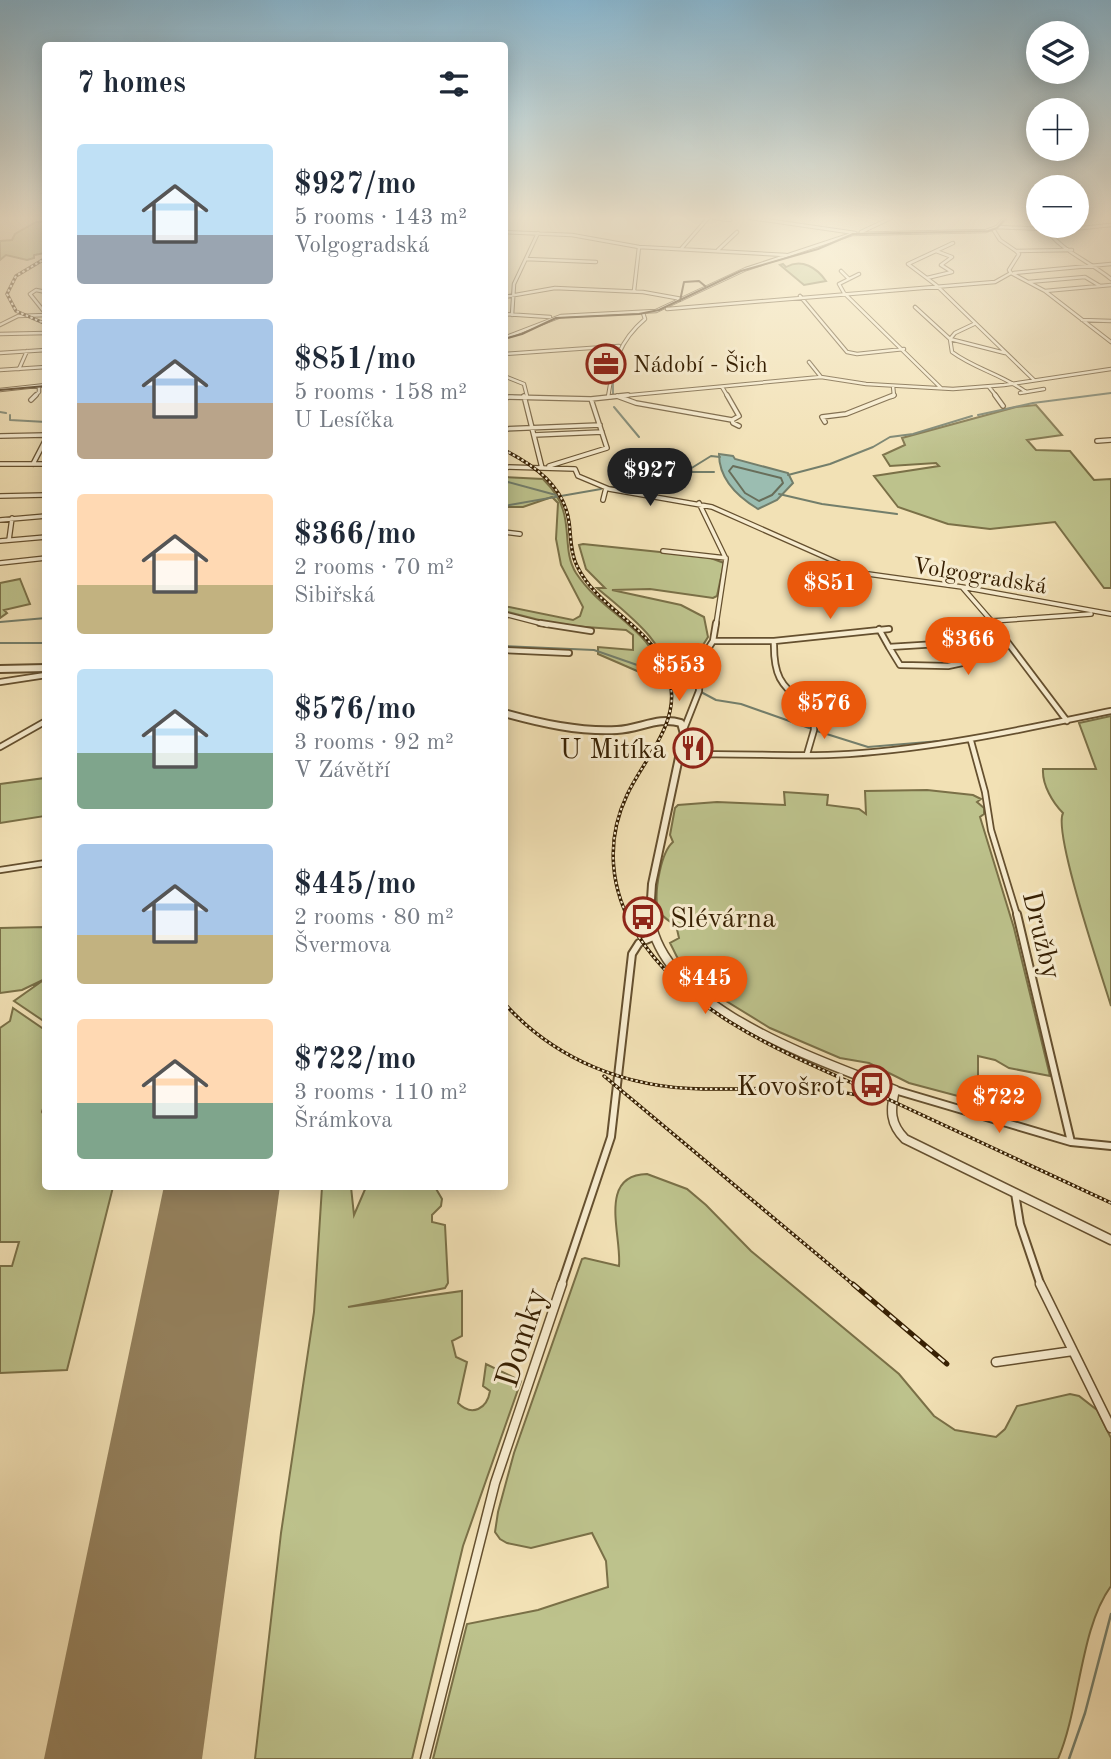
<!DOCTYPE html>
<html lang="en">
<head>
<meta charset="utf-8">
<style>
  body { margin:0; font-family:"Old Standard TT",serif; background:#f6f6f7; color:#1f2937; height:100vh; display:flex; flex-direction:column; font-size:26px; white-space:nowrap }
  * { box-sizing:border-box; margin:0 }
  p { font-size:23px; color:#747a83 }
  .icon { flex:none; width:38px; height:38px; fill:none; stroke:currentColor; stroke-width:2; stroke-linecap:round; stroke-linejoin:round }
  .map { position:relative; flex:1; overflow:hidden }
  .sheet { position:absolute; left:42px; top:42px; width:466px; height:1148px; display:flex; flex-direction:column; background:#fff; border-radius:7px; box-shadow:0 4px 18px #0003 }
  .sheet>* { flex:none }
  .controls { position:absolute; left:1026px; top:21px; display:grid; gap:14px }
  .controls a { display:grid; place-items:center; width:63px; height:63px; border-radius:50%; background:#fff; box-shadow:0 4px 18px #0003; font-size:35px }
  .price { position:absolute; translate:-50% -60px; padding:0 16px; border-radius:24px; background:#ea580c; color:#fff; font-size:23px; line-height:46px; filter:drop-shadow(0 2px 4px #0008) }
  .price::after { content:''; position:absolute; left:50%; top:42px; width:21px; height:16px; margin-left:-10px; background:inherit; clip-path:polygon(0 0,100% 0,50% 100%) }
  .price.active { background:#222; color:#fff }
  ul { padding:0; list-style:none }
  li { display:flex; align-items:center; gap:21px; height:175px; padding:0 35px }
  li span { display:grid; place-items:center; flex:none; width:196px; height:140px; border-radius:7px; color:#555 }
  li>.icon { margin-inline-start:auto }
  span .icon { width:84px; height:84px; fill:#fffc; stroke-width:1 }
  li b { font-size:30px }
  h2 { display:flex; justify-content:space-between; align-items:center; height:84px; padding:0 35px; font-size:30px }
  .map>svg:first-child { display:block }
</style>
</head>
<body>
<div class="map">
<svg width="1111" height="1759" viewBox="0 0 1111 1759">
  <rect width="100%" height="100%" fill="#f2e1b5"/>
  <filter id="stains"><feTurbulence type="fractalNoise" baseFrequency=".00286" numOctaves="4"/><feColorMatrix values="0 0 0 0 .2 0 0 0 0 .09 0 0 0 0 .02 0 0 0 .5 -.17"/></filter>
  <radialGradient id="worn" r=".72"><stop offset=".6" stop-color="#630" stop-opacity="0"/><stop offset="1" stop-color="#630" stop-opacity=".3"/></radialGradient>
  <path fill="#bdc28c" stroke="#7a7047" stroke-width="2" d="M 36,222 L 45,222 L 45,253 L 34,255 L 34,258 L 27,260 L 6,255 L 0,260 L 0,241 L 12,240 L 15,234 Z
    M 783,264 L 786,267 C 802,258 817,268 826,281 L 804,285 L 780,265 Z
    M 1036,405 L 1062,435 L 1027,440 L 1036,450 L 1070,451 L 1094,480 L 1111,479 L 1111,588 L 1104,588 L 1055,522 L 990,529 L 948,524 L 898,507 L 874,476 L 939,466 L 936,463 L 890,466 L 883,455 L 905,445 L 902,438 L 1016,407 Z
    M 504,477 L 543,479 C 552,488 560,498 563,510 C 570,531 564,554 576,573 C 606,618 651,624 667,684 L 598,654 L 598,647 L 633,650 L 633,635 L 626,630 L 559,625 L 504,611 L 504,606 L 573,620 L 580,616 L 583,607 L 561,565 L 556,539 L 558,503 L 552,497 L 523,507 L 504,507 Z
    M 583,544 L 708,557 L 724,563 L 717,596 L 713,598 L 650,589 L 612,590 L 681,605 L 704,617 L 708,637 L 676,688 C 665,641 631,617 597,588 L 605,588 L 586,569 L 579,545 Z
    M 20,579 L 30,604 L 4,610 L 7,613 L 0,618 L 0,583 Z
    M 1111,716 L 1111,1006 C 1102,976 1053,833 1063,813 C 1053,803 1042,785 1043,769 L 1096,769 L 1079,723 Z
    M 45,778 L 45,816 L 0,823 L 0,784 Z
    M 927,790 L 973,795 L 981,799 L 977,802 L 984,808 L 984,814 L 980,817 L 1014,928 L 1050,1076 L 1009,1068 L 995,1060 L 978,1056 L 978,1092 L 977,1096 L 969,1099 L 909,1083 L 869,1063 L 840,1058 L 770,1028 L 713,993 L 692,975 L 677,957 L 670,943 L 679,938 L 676,925 C 668,921 659,915 657,905 C 655,889 661,852 673,842 L 670,835 L 675,808 L 678,805 L 717,802 L 785,805 L 784,792 L 828,795 L 827,805 L 859,809 L 866,814 L 865,791 Z
    M 45,927 L 46,927 L 45,1022 L 14,1001 L 45,979 L 22,990 L 0,993 L 0,928 Z
    M 13,1008 L 45,1030 L 46,1099 L 42,1112 L 46,1119 L 46,1186 L 113,1187 L 67,1370 L 0,1373 L 0,1266 L 12,1266 L 19,1242 L 0,1242 L 0,1028 L 10,1021 Z
    M 647,1174 L 687,1189 L 706,1205 L 751,1251 L 899,1374 L 934,1416 L 955,1430 L 996,1437 L 1005,1429 L 1017,1406 L 1070,1394 L 1079,1396 L 1097,1410 L 1111,1438 L 1111,1586 C 1080,1628 1080,1708 1058,1759 L 433,1759 L 467,1624 L 538,1610 L 608,1587 L 606,1561 L 592,1533 L 531,1548 L 507,1543 L 500,1539 L 495,1532 L 498,1512 L 514,1453 L 582,1259 L 585,1258 L 619,1266 C 622,1236 597,1175 647,1174 Z
    M 322,1187 L 351,1187 L 354,1215 L 366,1187 L 435,1187 L 442,1199 L 441,1206 L 432,1215 L 432,1222 L 445,1225 L 448,1283 L 445,1288 L 348,1307 L 462,1291 L 462,1336 L 452,1341 L 456,1357 L 467,1362 L 458,1403 C 472,1417 487,1409 490,1391 L 483,1386 L 486,1364 L 521,1381 L 463,1546 L 412,1759 L 255,1759 L 281,1533 L 314,1312 Z"/>
  <path fill="#9bbdb1" stroke="#737e6b" stroke-width="2" d="M 719,454 L 733,456 L 735,459 L 788,473 L 793,483 L 777,500 L 758,509 C 738,497 719,480 719,454 Z"/>
  <g fill="none" stroke-linecap="round" stroke-linejoin="round">
    <path stroke="#686e5a" stroke-width="2" d="M 733,466 L 781,478 L 783,483 L 772,495 L 759,501 L 745,493 L 729,471 Z"/>
    <path stroke="#737e6b" stroke-width="2" d="M 613,380 L 613,394
      M 614,407 L 639,437
      M 0,412 L 6,413
      M 10,415 L 10,420 L 46,422
      M 978,415 L 1033,403 L 1111,393
      M 650,456 L 669,475
      M 690,469 L 711,456 L 720,457
      M 788,475 L 830,464 L 873,447 L 890,437 L 913,434 L 972,416
      M 504,481 L 556,495
      M 610,487 L 653,489 L 679,472 L 714,472
      M 779,494 L 822,504 L 897,514
      M 504,506 L 601,489
      M 0,622 L 46,618
      M 0,643 L 46,643
      M 504,646 L 594,650 L 666,675
      M 670,675 L 686,675 L 697,688
      M 701,692 L 716,700 L 741,704 L 812,729
      M 1085,719 L 1111,714
      M 817,731 L 868,747 L 952,740"/>
    <path stroke="#737e6b" stroke-width="2.5" d="M 1069,1759 L 1085,1713 L 1111,1614"/>
    <path fill="#94805c" fill-rule="evenodd" d="M 164,1186 L 280,1186 L 202,1759 L 44,1759 Z"/>
    <g stroke="#65502f" stroke-width="4.5">
      <path id="minor-far4" d="M 714,218 L 730,220
        M 751,218 L 855,233
        M 1035,218 L 1038,221
        M 997,227 L 1063,230 L 1111,225
        M 1046,228 C 1059,250 1091,262 1111,279
        M 993,229 L 1000,240 L 1016,251
        M 504,232 L 572,235 L 639,247 L 786,255
        M 861,232 L 891,218
        M 953,243 L 908,264 L 936,285 L 1034,380
        M 681,249 L 708,218
        M 718,250 L 737,232
        M 1016,251 L 1072,250
        M 526,259 L 596,262
        M 841,271 L 849,279
        M 1011,273 L 1045,291 L 1111,342
        M 1011,273 L 1009,270 L 1019,254 L 1016,251
        M 1014,273 L 1111,264
        M 859,274 L 839,284 L 844,293 L 941,388
        M 927,278 L 952,272 L 941,265 L 952,257 L 936,251
        M 1028,282 L 1085,277 L 1100,286
        M 634,291 L 639,247
        M 1045,291 L 1111,285
        M 46,292 L 36,290 L 30,294 L 46,314
        M 800,296 L 847,352 L 857,354 L 904,349
        M 504,297 L 555,288 L 643,292 L 682,299
        M 915,307 L 950,339 L 1005,353
        M 667,309 L 995,282 L 1011,273
        M 504,314 L 550,317
        M 512,315 L 514,284 L 538,233
        M 1082,320 L 1111,321
        M 0,325 L 18,316 L 46,315
        M 0,334 L 46,333
        M 504,338 L 561,316 L 656,311 L 746,269 L 852,234 L 986,231 L 997,227 L 1005,218
        M 950,339 L 952,352 C 975,369 1001,374 1026,392
        M 950,339 L 955,333 L 974,324
        M 0,353 L 46,350
        M 504,354 L 619,346
        M 809,362 L 821,377
        M 19,369 L 27,351
        M 0,370 L 46,367
        M 504,376 L 524,384 L 527,396
        M 722,387 L 728,397
        M 989,387 L 997,397
        M 0,390 L 46,385
        M 1020,393 L 1044,389
        M 617,396 L 620,397
        M 34,397 L 39,392 L 39,386
        M 504,397 L 513,397
        M 608,397 C 613,364 619,341 645,319 L 643,313
        M 610,397 L 821,377 L 866,384 L 953,389 L 1004,385 L 1111,369
        M 891,397 L 894,396 L 893,386"/>
    </g>
    <g stroke="#65502f" stroke-width="6">
      <path id="minor-far3" d="M 727,395 L 739,416 L 732,420 L 733,423 L 739,426
        M 995,395 L 1003,406
        M 524,396 L 542,468
        M 617,396 L 636,403 L 732,420
        M 504,397 L 591,399 L 628,395
        M 31,400 L 36,395
        M 825,422 L 822,417 L 846,414 L 894,395
        M 504,429 L 600,425
        M 534,435 L 602,432
        M 0,436 L 46,435
        M 1097,441 L 1111,440
        M 0,464 L 46,464
        M 33,464 L 46,439
        M 549,466 L 607,448 L 591,399
        M 504,467 L 575,469 L 578,476 L 609,489 L 712,507 L 861,573 L 962,587 L 1111,614
        M 0,496 L 46,495
        M 603,500 L 606,488
        M 699,503 L 726,559 L 716,625
        M 0,520 L 46,516
        M 504,532 L 520,534
        M 9,540 L 12,518
        M 0,541 L 46,537
        M 663,551 L 726,558
        M 0,563 L 46,558
        M 962,587 L 995,625
        M 504,614 L 547,625
        M 992,621 L 1091,614"/>
    </g>
    <g stroke="#65502f" stroke-width="8">
      <path id="minor-far2" d="M 540,623 L 591,631
        M 993,623 L 1067,721
        M 879,629 L 889,647
        M 713,641 L 774,641 L 889,629
        M 774,641 C 773,684 785,686 814,713 L 814,730 L 807,754
        M 954,643 L 967,662 L 948,666 L 900,665 L 889,647 Z
        M 504,650 L 569,653
        M 0,682 L 46,675
        M 684,729 L 699,691 L 700,661 L 713,641 L 716,623
        M 971,741 L 985,792 L 991,830 L 1017,915
        M 0,747 L 46,721
        M 679,755 C 736,752 792,758 849,754 C 938,748 1024,729 1111,711
        M 0,870 L 46,863"/>
    </g>
    <g stroke="#65502f" stroke-width="10">
      <path id="minor-far1" d="M 1017,914 L 1071,1142
        M 895,1090 L 1071,1142 L 1111,1146
        M 1015,1193 L 1020,1224 L 1041,1286
        M 561,1286 L 611,1137 L 632,954 L 639,943 L 653,937"/>
    </g>
    <g stroke="#65502f" stroke-width="11">
      <path id="minor" d="M 1040,1284 L 1111,1428
        M 996,1362 L 1073,1351
        M 425,1759 L 495,1483 L 562,1284"/>
    </g>
    <g stroke="#65502f" stroke-width="10">
      <path id="tertiary-far1" d="M 0,669 L 46,668
        M 504,713 C 540,723 579,732 617,730 C 640,729 658,716 681,723 L 684,734 L 652,884 L 650,915"/>
    </g>
    <g stroke="#65502f" stroke-width="11">
      <path id="tertiary" d="M 650,914 C 658,1008 820,1060 895,1090 C 890,1110 890,1124 905,1139 L 1111,1240"/>
    </g>
    <use href="#minor-far4" stroke="#f7eccf" stroke-width="2.5"/>
    <use href="#minor-far3" stroke="#f7eccf" stroke-width="3.5"/>
    <use href="#minor-far2" stroke="#f7eccf" stroke-width="4.5"/>
    <use href="#minor-far1" stroke="#f7eccf" stroke-width="6"/>
    <use href="#minor" stroke="#f7eccf" stroke-width="8"/>
    <use href="#tertiary-far1" stroke="#f7eccf" stroke-width="6"/>
    <use href="#tertiary" stroke="#f7eccf" stroke-width="8"/>
    <path stroke="#361f02" stroke-width="2" d="M 680,301 L 684,282 L 699,281 L 705,286
      M 504,339 L 522,334 L 556,318 L 639,314 L 659,310 L 741,271 L 818,249 L 853,234 L 988,231 L 997,228 L 1006,218
      M 0,390 L 46,386"/>
    <g stroke="#361f02" stroke-width="3.5">
      <path id="rail-far1" d="M 46,258 L 16,276 L 7,294 L 16,311 L 46,324
        M 504,450 C 534,465 564,486 569,522 C 571,536 570,552 577,566 C 600,613 658,627 670,682 C 680,724 643,760 627,795 C 605,841 610,891 637,934 C 694,1023 800,1058 892,1101 C 965,1135 1038,1169 1111,1203
        M 504,1003 C 555,1060 626,1088 703,1089 C 757,1090 808,1084 862,1096
        M 604,1076 L 855,1286"/>
    </g>
    <g stroke="#361f02" stroke-width="5">
      <path id="rail" d="M 853,1284 L 947,1364"/>
    </g>
    <use href="#rail-far1" stroke="#f7eccf" stroke-width="2" stroke-dasharray="2.5" stroke-linecap="butt"/>
    <use href="#rail" stroke="#f7eccf" stroke-width="2.5" stroke-dasharray="8" stroke-linecap="butt"/>
  </g>
  <linearGradient id="sky" x2="0" y2="1"><stop stop-color="#89b8d2"/><stop offset="0.47" stop-color="#f9f2de"/><stop offset="1" stop-color="#f9f2de" stop-opacity="0"/></linearGradient>
  <rect width="1111" height="464" fill="url(#sky)"/>
  <defs>
    <g id="office-ring" transform="scale(2.0125)"><circle r="9.5" fill="#f7eccf" stroke="#8f2418" stroke-width="1.5"/><path d="M-6-3h4V-5.5h4V-3h4V5H-6ZM-1-4.5V-3h2v-1.5ZM-6 0V1H6V0Z" fill="#8f2418"/></g>
    <g id="restaurant-ring" transform="scale(2.0125)"><circle r="9.5" fill="#f7eccf" stroke="#8f2418" stroke-width="1.5"/><path d="M-5-6h1v4h1v-4h1v4h1v-4h1v5L-1.5 .5V6h-2V.5L-5-1ZM5-6V6H3V1.5H1.5Q1.5-4 5-6Z" fill="#8f2418"/></g>
    <g id="bus-ring" transform="scale(2.0125)"><circle r="9.5" fill="#f7eccf" stroke="#8f2418" stroke-width="1.5"/><path d="M-5-6H5V4H4V6H2V4H-2V6H-4V4H-5ZM-3.5-4V0h7V-4ZM-3.5 1.2v1.5H-2V1.2ZM2 1.2v1.5H3.5V1.2Z" fill="#8f2418"/></g>
  </defs>
  <g fill-rule="evenodd">
    <use href="#office-ring" x="606" y="364"/>
    <use href="#restaurant-ring" x="693" y="748"/>
    <use href="#bus-ring" x="643" y="917"/>
    <use href="#bus-ring" x="872" y="1085"/>
  </g>
  <g text-anchor="middle" stroke-width="6" stroke-linejoin="round" paint-order="stroke">
    <g font-size="23" fill="#361f02" stroke="#f7eccf" text-anchor="start">
      <text x="633" y="372">Nádobí - Šich</text>
    </g>
    <g font-size="23" fill="#361f02" stroke="#f7eccf">
      <text transform="translate(980 575) rotate(9)" y="8">Volgogradská</text>
    </g>
    <g font-size="28" fill="#361f02" stroke="#f7eccf" text-anchor="end">
      <text x="666" y="758">U Mitíka</text>
      <text x="670" y="927" text-anchor="start">Slévárna</text>
      <text x="845" y="1095">Kovošrot</text>
    </g>
    <g font-size="28" fill="#361f02" stroke="#f7eccf">
      <text transform="translate(1043 935) rotate(76)" y="10">Družby</text>
    </g>
    <g font-size="33" fill="#361f02" stroke="#f7eccf">
      <text transform="translate(520 1337) rotate(-72)" y="12">Domky</text>
    </g>
  </g>
  <rect width="100%" height="100%" filter="url(#stains)"/>
  <rect width="100%" height="100%" fill="url(#worn)"/>
</svg>
<div class="controls">
<a><svg class="icon" aria-label="layers" viewBox="0 0 24 24"><path d="M12 4l9 5-9 5-9-5zM3 14l9 5 9-5"/></svg></a>
<a>+</a>
<a>−</a>
</div>
<b class="price active" style="left:650px;top:508px">$927</b>
<b class="price" style="left:830px;top:621px">$851</b>
<b class="price" style="left:968px;top:677px">$366</b>
<b class="price" style="left:679px;top:703px">$553</b>
<b class="price" style="left:824px;top:741px">$576</b>
<b class="price" style="left:705px;top:1016px">$445</b>
<b class="price" style="left:999px;top:1135px">$722</b>
<section class="sheet">
<h2>7 homes<svg class="icon" aria-label="filters" viewBox="0 0 24 24"><path d="M4 7h16M4 17h16"/><circle cx="9" cy="7" r="2"/><circle cx="15" cy="17" r="2"/></svg></h2>
<ul>
<li><span style="background:linear-gradient(#bfe0f5 65%,#9aa5b1 0)"><svg class="icon" aria-label="home" viewBox="0 0 24 24"><path d="M3 11l9-7 9 7M6 9v11h12V9"/></svg></span><div><b>$927/mo</b><p>5 rooms · 143 m²</p><p>Volgogradská</p></div></li>
<li><span style="background:linear-gradient(#a9c7e8 60%,#b9a48a 0)"><svg class="icon" aria-label="home" viewBox="0 0 24 24"><path d="M3 11l9-7 9 7M6 9v11h12V9"/></svg></span><div><b>$851/mo</b><p>5 rooms · 158 m²</p><p>U Lesíčka</p></div></li>
<li><span style="background:linear-gradient(#ffd9b3 65%,#c2b280 0)"><svg class="icon" aria-label="home" viewBox="0 0 24 24"><path d="M3 11l9-7 9 7M6 9v11h12V9"/></svg></span><div><b>$366/mo</b><p>2 rooms · 70 m²</p><p>Sibiřská</p></div></li>
<li><span style="background:linear-gradient(#bfe0f5 60%,#7fa58c 0)"><svg class="icon" aria-label="home" viewBox="0 0 24 24"><path d="M3 11l9-7 9 7M6 9v11h12V9"/></svg></span><div><b>$576/mo</b><p>3 rooms · 92 m²</p><p>V Závětří</p></div></li>
<li><span style="background:linear-gradient(#a9c7e8 65%,#c2b280 0)"><svg class="icon" aria-label="home" viewBox="0 0 24 24"><path d="M3 11l9-7 9 7M6 9v11h12V9"/></svg></span><div><b>$445/mo</b><p>2 rooms · 80 m²</p><p>Švermova</p></div></li>
<li><span style="background:linear-gradient(#ffd9b3 60%,#7fa58c 0)"><svg class="icon" aria-label="home" viewBox="0 0 24 24"><path d="M3 11l9-7 9 7M6 9v11h12V9"/></svg></span><div><b>$722/mo</b><p>3 rooms · 110 m²</p><p>Šrámkova</p></div></li>
</ul>
</section>
</div>
</body>
</html>
